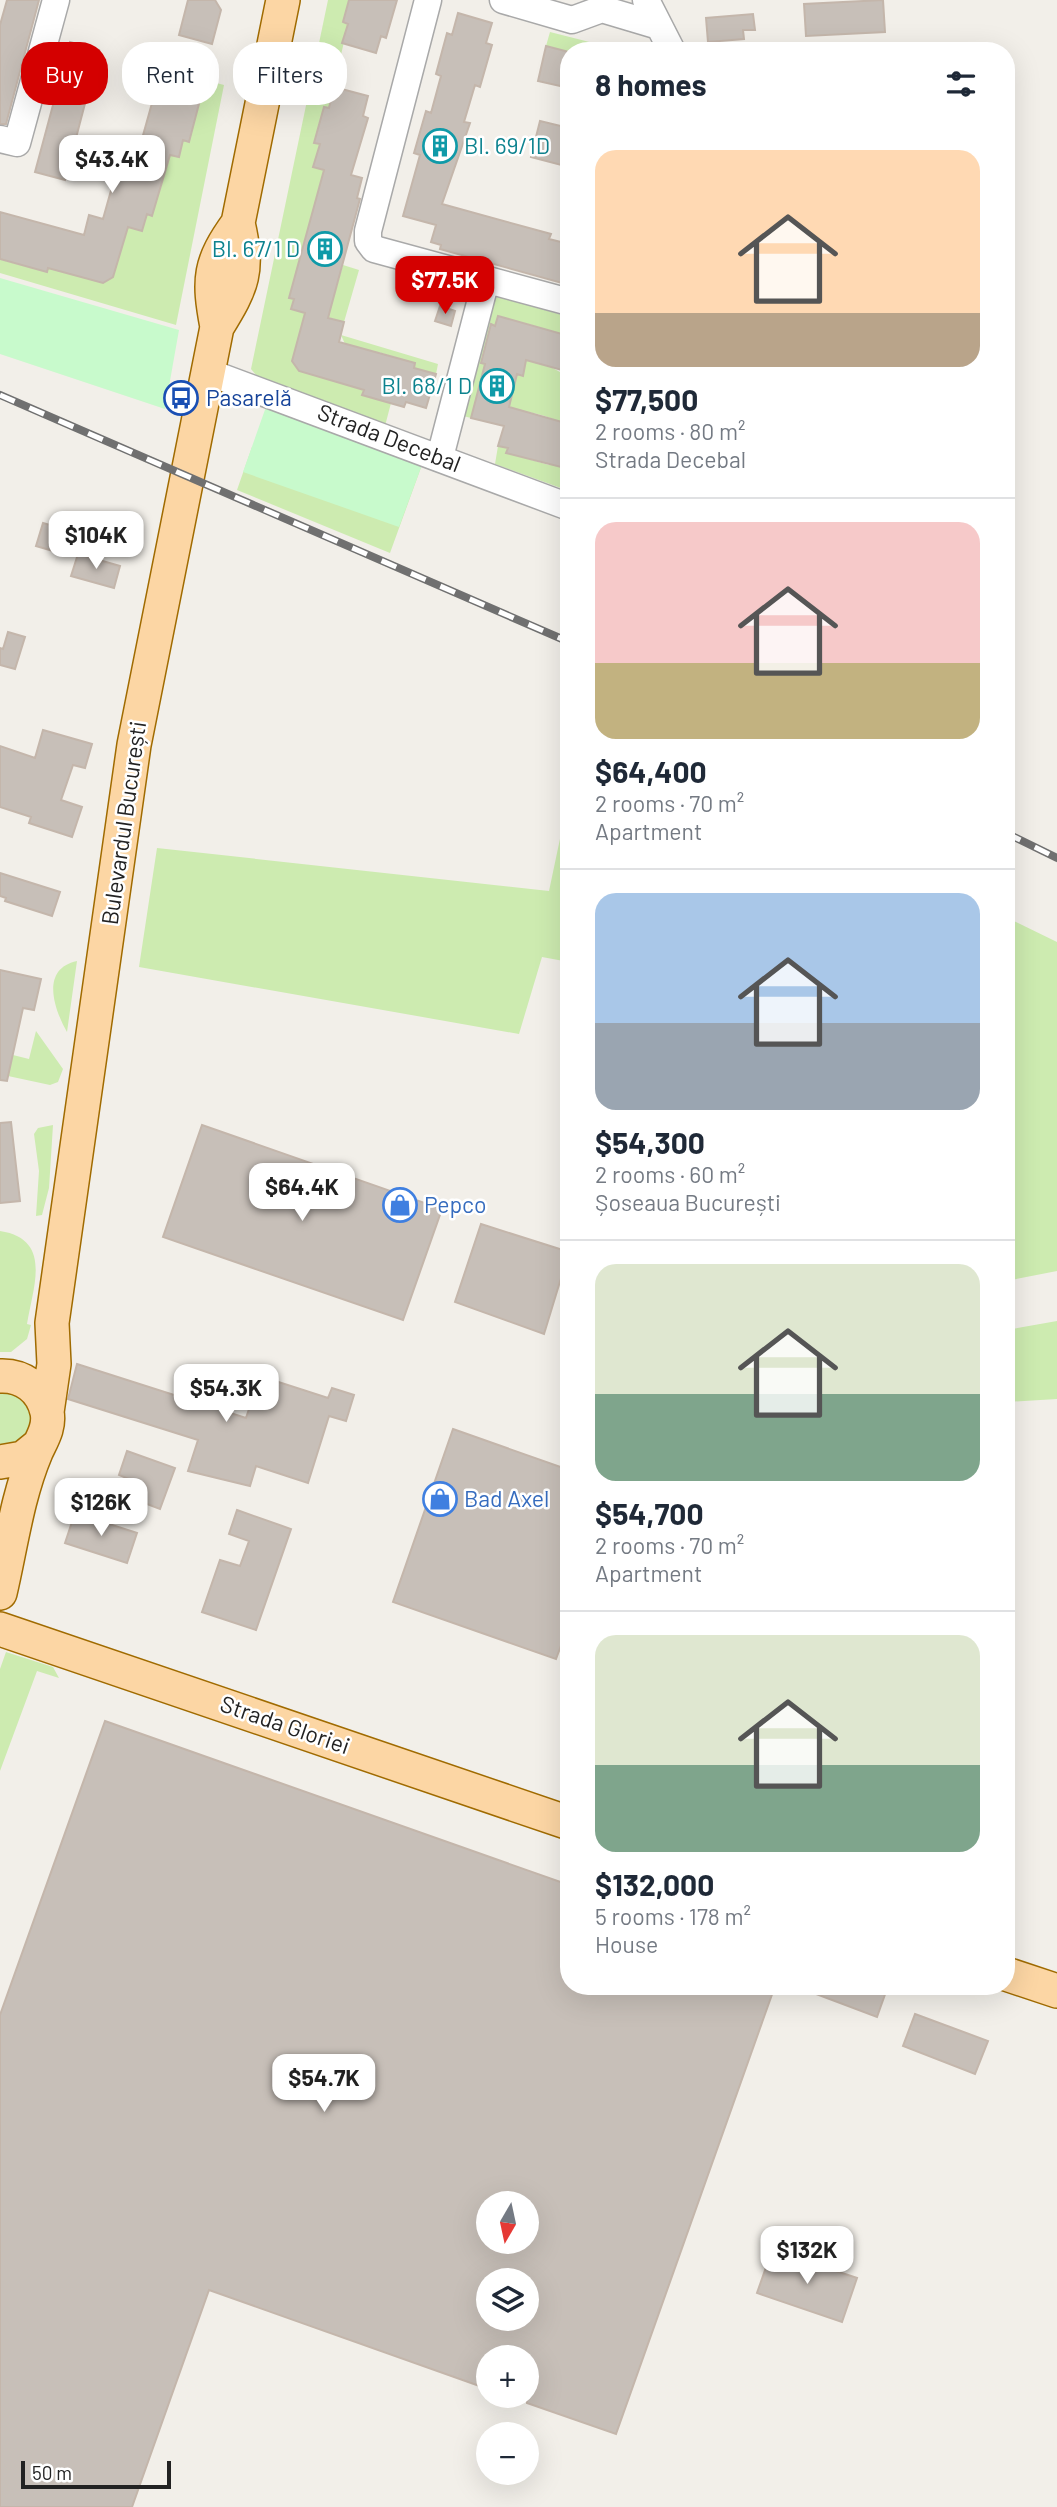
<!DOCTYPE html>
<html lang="en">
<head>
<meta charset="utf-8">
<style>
  body { margin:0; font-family:Barlow,sans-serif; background:#f6f6f7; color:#1f2937; height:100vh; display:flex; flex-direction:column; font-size:26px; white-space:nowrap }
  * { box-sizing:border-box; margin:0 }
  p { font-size:23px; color:#747a83 }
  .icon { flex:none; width:38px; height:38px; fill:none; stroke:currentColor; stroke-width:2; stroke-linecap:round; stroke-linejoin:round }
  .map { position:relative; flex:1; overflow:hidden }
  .sheet { position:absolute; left:560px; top:42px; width:455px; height:1953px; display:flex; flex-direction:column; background:#fff; border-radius:28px; box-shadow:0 7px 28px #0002 }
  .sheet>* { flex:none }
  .top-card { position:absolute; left:21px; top:42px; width:434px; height:63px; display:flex; gap:14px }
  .needle { width:46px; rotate:189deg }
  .buttons { position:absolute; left:476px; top:2191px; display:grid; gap:14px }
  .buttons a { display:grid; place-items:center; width:63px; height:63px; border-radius:50%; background:#fff; box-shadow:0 7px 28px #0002; font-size:35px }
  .scale { position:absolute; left:21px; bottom:18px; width:150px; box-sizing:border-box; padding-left:7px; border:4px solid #222; border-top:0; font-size:19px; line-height:24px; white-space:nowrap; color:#222; -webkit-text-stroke:5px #fff; paint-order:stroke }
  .price { position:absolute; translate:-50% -60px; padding:0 16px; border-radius:14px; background:#fff; color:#222; font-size:23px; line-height:46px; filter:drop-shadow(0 2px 4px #0008) }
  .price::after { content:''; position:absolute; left:50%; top:42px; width:21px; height:16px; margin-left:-10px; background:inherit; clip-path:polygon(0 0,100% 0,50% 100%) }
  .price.on { background:#d40000; color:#fff }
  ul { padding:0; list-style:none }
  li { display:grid; align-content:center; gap:14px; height:371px; padding:0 35px }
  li+li { border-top:2px solid #e0e1e3 }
  li span { display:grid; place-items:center; height:217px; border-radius:21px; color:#555 }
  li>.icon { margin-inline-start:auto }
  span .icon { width:126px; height:126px; fill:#fffc; stroke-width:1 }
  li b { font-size:30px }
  h2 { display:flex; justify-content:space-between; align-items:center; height:84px; padding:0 35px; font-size:30px }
  .tag { padding:0 24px; border-radius:28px; background:#fff; box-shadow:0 7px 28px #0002; font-size:24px; line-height:63px }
  .tag.on { background:#d40000; color:#fff }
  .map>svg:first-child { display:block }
</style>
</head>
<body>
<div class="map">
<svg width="1057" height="2507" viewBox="0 0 1057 2507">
  <rect width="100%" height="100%" fill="#f2efe9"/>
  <path fill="#cdebb0" d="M 328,0 L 349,0 L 343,22 L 348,24 L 329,108 L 324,107 L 314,142 L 320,144 L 313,167 L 329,171 L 289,297 L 294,299 L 291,309 L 305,313 L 292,361 L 299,371 L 364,390 L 362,395 L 391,403 L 385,426 L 261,381 L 251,369 Z
    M 550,32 L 625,51 L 569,52 L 546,46 Z
    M 201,79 L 224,85 L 176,325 L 0,273 L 0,254 L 2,260 L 46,272 L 48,268 L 103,283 L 113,277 L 128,227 L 142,231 L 147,214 L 151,216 L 164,153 L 178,157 L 183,140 L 189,141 L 200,101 L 195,99 Z
    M 343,265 L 359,270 L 344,322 L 324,316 L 331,307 Z
    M 500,297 L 569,317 L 567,336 L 549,366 L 569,377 L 569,429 C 554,416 526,409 507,412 L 517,374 L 523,375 L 532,337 L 529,336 L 532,325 L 498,316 L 495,326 L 491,325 L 481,362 L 485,364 L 471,418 L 463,416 L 491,298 Z
    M 341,335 L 438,364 L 436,374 L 414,368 L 415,363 L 378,352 L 376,357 L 345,344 Z
    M 498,446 L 508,448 L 507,453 L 549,465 L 550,460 L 568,469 L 569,491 L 495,464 Z
    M 252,447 L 423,462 L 390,553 L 237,490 Z
    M 569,796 L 569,962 L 542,957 L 519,1034 L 139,967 L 157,848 L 549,891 Z
    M 1006,917 L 1057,942 L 1057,1271 L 1006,1281 Z
    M 77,961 L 67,1032 C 54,1009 40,969 77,961 Z
    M 36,1031 L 63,1069 L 58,1082 L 50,1085 L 8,1076 L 13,1055 L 29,1059 Z
    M 53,1125 L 49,1188 L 42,1215 L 36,1216 L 39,1171 L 34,1134 L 38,1128 Z
    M 0,1231 C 53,1239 33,1287 27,1324 L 31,1325 L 27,1339 L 11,1352 L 0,1352 Z
    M 1057,1321 L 1057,1399 L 1006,1402 L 1006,1330 Z
    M 0,1390 C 33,1396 40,1416 21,1443 L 0,1448 Z
    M 6,1652 L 53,1667 L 59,1678 L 37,1671 L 0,1771 L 0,1669 Z"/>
  <path fill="#c8facc" d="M 0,278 L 179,330 L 165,409 L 0,354 Z
    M 267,404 L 423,462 L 399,527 L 243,472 Z"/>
  <path fill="#c7bfb8" stroke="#c4b6ab" stroke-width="2" fill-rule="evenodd" d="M 7,0 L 39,0 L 6,124 L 0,124 L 0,25 Z
    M 188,0 L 215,0 L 221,10 L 212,44 L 179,35 Z
    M 349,0 L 397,0 L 386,38 L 381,36 L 376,53 L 342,43 L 348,24 L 343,22 Z
    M 883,0 L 885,32 L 806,36 L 804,4 Z
    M 458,13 L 492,23 L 486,43 L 492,45 L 480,87 L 475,85 L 464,122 L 470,123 L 442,204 L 551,234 L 549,239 L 569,244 L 569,285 L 440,249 L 441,245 L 431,242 L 436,225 L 403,216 L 420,155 L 414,153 L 426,111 L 431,113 L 441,76 L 436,74 L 447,33 L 452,35 Z
    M 753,14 L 755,30 L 743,30 L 744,39 L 708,42 L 706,18 Z
    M 70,42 L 99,50 L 65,180 L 35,172 Z
    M 546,46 L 569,52 L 569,88 L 538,81 Z
    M 167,69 L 201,79 L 195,99 L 200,100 L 189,142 L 183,140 L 179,157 L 170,155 L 152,216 L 147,214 L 142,231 L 128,227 L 113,277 L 103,283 L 48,268 L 47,272 L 0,259 L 0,212 L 84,235 L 89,215 L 103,219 L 119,162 L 124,164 L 130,143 L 140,146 L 156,89 L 161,90 Z
    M 334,87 L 368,96 L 363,116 L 368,118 L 351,175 L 362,178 L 357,198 L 360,199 L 328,318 L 344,322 L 339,342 L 415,363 L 414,368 L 436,374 L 426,408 L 406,402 L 404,407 L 362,395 L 364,390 L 299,371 L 292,361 L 305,313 L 291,309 L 294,299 L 289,298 L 324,170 L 313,167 L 320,144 L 314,143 L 324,107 L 329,108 Z
    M 540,121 L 569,128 L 569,167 L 531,157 Z
    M 440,306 L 455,311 L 451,326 L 435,321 Z
    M 498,316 L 569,336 L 569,372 L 526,360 L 523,376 L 517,374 L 509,407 L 569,424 L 569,469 L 506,453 L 508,448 L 498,446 L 504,426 L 471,418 L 485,364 L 481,363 L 491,324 L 495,326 Z
    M 43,523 L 60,528 L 53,551 L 36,546 Z
    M 78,554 L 120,566 L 114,588 L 71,576 Z
    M 8,632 L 25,637 L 15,669 L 0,665 L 0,648 L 3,649 Z
    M 43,730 L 92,744 L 85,768 L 73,765 L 61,800 L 82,807 L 72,837 L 29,823 L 31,817 L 0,807 L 0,746 L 35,758 Z
    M 0,873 L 60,892 L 52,916 L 5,901 L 6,898 L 0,896 Z
    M 0,970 L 41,979 L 34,1010 L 23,1008 L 7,1081 L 0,1080 Z
    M 11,1122 L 20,1201 L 0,1203 L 0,1123 Z
    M 202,1125 L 442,1209 L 403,1320 L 163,1237 Z
    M 481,1224 L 569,1252 L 544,1334 L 455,1302 Z
    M 77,1364 L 246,1418 L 260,1376 L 328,1398 L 332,1388 L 354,1395 L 346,1421 L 329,1416 L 308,1483 L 256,1466 L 250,1486 L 188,1471 L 198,1440 L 68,1399 Z
    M 453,1429 L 569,1470 L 569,1624 L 556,1659 L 393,1602 Z
    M 127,1451 L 175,1468 L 160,1509 L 123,1495 L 129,1479 L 119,1475 Z
    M 237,1510 L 291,1529 L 256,1630 L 202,1612 L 220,1560 L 240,1566 L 249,1541 L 229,1534 Z
    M 75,1513 L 137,1533 L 127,1563 L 65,1543 Z
    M 105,1721 L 569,1885 L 569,1986 L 775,1986 L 616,2434 L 527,2403 L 527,2357 L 488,2357 L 488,2389 L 209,2290 L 132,2507 L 0,2507 L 0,2015 ZM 488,2203 L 527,2203 L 527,2242 L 488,2242 ZM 488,2280 L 527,2280 L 527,2319 L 488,2319 Z
    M 795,1986 L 888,1986 L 877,2017 Z
    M 915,2014 L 988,2041 L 975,2074 L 903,2046 Z
    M 772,2250 L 857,2278 L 842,2322 L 757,2293 Z"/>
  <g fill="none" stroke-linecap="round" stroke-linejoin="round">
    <g stroke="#a9a9a9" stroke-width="29">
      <path id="minor" d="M 428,0 L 368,231 L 368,241 L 374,249 L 569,302
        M 503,0 L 572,20 L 602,9 L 659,26
        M 646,0 L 672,51
        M 0,139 L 17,143 L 56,0
        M 208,372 L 569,507
        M 440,457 L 486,280"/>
    </g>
    <g stroke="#a06b00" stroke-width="36">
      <path id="major" d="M 217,327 C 208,279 209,263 238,223 L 283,0
        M 0,1376 C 23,1375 42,1389 47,1412 C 50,1427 42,1439 36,1452 C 17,1497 11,1546 0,1593
        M 47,1412 L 54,1364 L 52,1323 L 134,745 L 217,327 C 243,285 249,271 238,223
        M 0,1462 L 23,1458 L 39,1445
        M 0,1629 L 569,1823
        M 1006,1974 L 1057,1991"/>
    </g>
    <use href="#minor" stroke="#fff" stroke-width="26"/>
    <use href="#major" stroke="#fcd6a4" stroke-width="33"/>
    <g stroke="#707070" stroke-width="8">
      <path id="rail" d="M 0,395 L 569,642
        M 1006,833 L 1057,858"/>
    </g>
    <use href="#rail" stroke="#fff" stroke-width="5" stroke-dasharray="16" stroke-linecap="butt"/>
  </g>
  <defs>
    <g id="building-ring" transform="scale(1.75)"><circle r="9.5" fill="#fff" stroke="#0f9aa8" stroke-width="1.5"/><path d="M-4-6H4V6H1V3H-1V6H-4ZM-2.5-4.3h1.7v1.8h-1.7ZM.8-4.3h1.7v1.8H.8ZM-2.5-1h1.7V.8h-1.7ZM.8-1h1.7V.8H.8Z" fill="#0f9aa8"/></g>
    <g id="bus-ring" transform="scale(1.75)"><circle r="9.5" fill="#fff" stroke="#1a4fb4" stroke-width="1.5"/><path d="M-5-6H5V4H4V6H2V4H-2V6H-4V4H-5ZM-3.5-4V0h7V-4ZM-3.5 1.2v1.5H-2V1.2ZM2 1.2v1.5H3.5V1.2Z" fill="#1a4fb4"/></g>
    <g id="shop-ring" transform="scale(1.75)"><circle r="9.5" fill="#fff" stroke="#3f7fe0" stroke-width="1.5"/><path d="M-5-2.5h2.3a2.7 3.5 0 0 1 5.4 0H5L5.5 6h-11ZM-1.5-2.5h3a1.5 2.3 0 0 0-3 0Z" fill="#3f7fe0"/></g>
  </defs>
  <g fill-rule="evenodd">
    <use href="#building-ring" x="440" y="146"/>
    <use href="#building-ring" x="325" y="249"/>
    <use href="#building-ring" x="497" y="386"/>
    <use href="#bus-ring" x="181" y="398"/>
    <use href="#shop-ring" x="400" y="1205"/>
    <use href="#shop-ring" x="440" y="1499"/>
  </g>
  <g text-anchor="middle" stroke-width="5" stroke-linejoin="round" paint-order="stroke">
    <g font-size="23" fill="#0d838f" stroke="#fff" text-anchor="end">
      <text x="464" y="154" text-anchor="start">Bl. 69/1D</text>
      <text x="300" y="257">Bl. 67/1 D</text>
      <text x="472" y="394">Bl. 68/1 D</text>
    </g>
    <g font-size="23" fill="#164399" stroke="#fff" text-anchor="start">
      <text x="206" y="406">Pasarelă</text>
    </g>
    <g font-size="23" fill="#222" stroke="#fff">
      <text transform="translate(389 438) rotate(21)" y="8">Strada Decebal</text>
      <text transform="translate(124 823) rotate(-82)" y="8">Bulevardul București</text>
      <text transform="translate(285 1725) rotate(19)" y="8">Strada Gloriei</text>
    </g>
    <g font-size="23" fill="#366cbe" stroke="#fff" text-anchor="start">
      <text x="424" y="1213">Pepco</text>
      <text x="464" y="1507">Bad Axel</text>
    </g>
  </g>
</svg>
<div class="buttons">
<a><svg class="needle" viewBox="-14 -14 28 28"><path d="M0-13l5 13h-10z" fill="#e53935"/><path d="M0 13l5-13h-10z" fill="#747a83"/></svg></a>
<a><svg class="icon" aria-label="layers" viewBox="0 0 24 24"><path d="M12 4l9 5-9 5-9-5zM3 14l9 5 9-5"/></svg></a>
<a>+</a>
<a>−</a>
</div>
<div class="scale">50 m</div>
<b class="price" style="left:112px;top:195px">$43.4K</b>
<b class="price on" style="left:445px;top:316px">$77.5K</b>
<b class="price" style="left:96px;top:571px">$104K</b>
<b class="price" style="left:302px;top:1223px">$64.4K</b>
<b class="price" style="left:226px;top:1424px">$54.3K</b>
<b class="price" style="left:101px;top:1538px">$126K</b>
<b class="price" style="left:324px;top:2114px">$54.7K</b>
<b class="price" style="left:807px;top:2286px">$132K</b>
<div class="top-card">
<a class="tag on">Buy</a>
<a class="tag">Rent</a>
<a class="tag">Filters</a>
</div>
<section class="sheet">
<h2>8 homes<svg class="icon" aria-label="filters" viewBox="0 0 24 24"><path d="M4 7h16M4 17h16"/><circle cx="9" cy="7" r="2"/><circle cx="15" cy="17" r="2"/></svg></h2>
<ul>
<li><span style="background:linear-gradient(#ffd9b3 75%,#b9a48a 0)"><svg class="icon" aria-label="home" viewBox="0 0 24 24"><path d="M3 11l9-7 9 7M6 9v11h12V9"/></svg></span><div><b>$77,500</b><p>2 rooms · 80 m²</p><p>Strada Decebal</p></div></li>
<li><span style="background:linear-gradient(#f6c9c9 65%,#c2b280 0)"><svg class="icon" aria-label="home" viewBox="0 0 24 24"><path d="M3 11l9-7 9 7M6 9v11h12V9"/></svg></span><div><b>$64,400</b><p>2 rooms · 70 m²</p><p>Apartment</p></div></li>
<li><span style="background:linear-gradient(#a9c7e8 60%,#9aa5b1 0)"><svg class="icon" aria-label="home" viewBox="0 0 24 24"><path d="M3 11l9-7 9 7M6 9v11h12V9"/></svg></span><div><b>$54,300</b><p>2 rooms · 60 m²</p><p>Șoseaua București</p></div></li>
<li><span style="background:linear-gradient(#dfe7d0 60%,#7fa58c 0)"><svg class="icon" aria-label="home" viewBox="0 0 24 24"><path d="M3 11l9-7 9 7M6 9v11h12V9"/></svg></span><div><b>$54,700</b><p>2 rooms · 70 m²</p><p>Apartment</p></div></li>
<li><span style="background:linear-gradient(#dfe7d0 60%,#7fa58c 0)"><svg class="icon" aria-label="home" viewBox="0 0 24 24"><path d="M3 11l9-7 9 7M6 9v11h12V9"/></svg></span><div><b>$132,000</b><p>5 rooms · 178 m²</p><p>House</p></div></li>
</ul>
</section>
</div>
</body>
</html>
